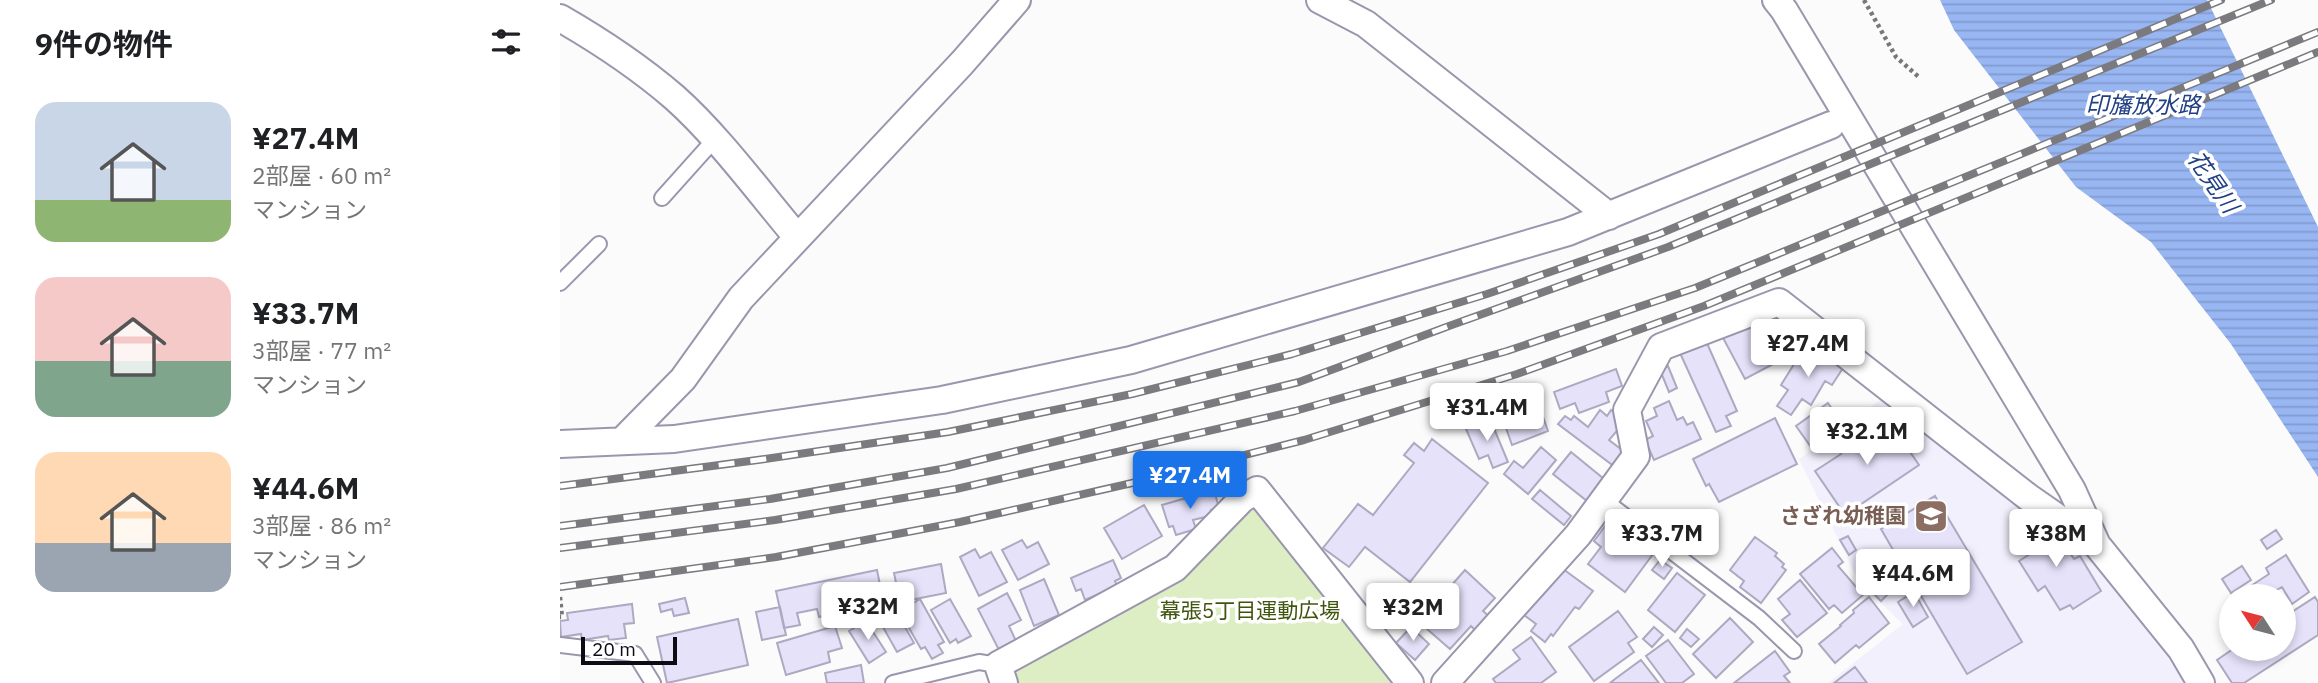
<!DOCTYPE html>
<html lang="ja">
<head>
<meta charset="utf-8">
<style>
  body { margin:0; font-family:"IBM Plex Sans","Noto Sans JP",sans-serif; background:#f6f6f6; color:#202124; height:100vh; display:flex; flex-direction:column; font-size:26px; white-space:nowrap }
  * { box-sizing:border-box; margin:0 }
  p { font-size:23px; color:#757577 }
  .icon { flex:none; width:38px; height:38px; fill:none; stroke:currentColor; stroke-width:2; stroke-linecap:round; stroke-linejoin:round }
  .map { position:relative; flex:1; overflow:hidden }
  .details { display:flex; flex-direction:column; background:#fff; width:560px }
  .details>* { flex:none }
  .needle { width:46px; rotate:306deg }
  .buttons { position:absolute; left:1659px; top:584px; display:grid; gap:14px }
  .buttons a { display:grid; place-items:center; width:77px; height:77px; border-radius:50%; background:#fff; box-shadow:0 4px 10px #0003; font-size:35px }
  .scale { position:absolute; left:21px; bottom:18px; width:96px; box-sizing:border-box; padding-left:7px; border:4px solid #0d0b13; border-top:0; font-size:19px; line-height:24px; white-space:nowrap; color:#0d0b13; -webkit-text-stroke:5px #fff; paint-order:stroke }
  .price { position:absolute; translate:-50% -60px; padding:0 16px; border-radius:7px; background:#fff; color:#222; font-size:23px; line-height:46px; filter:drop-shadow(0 2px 4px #0008) }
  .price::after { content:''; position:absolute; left:50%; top:42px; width:21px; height:16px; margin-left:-10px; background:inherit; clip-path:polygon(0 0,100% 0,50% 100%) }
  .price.selected { background:#1a73e8; color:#fff }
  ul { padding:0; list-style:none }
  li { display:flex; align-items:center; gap:21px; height:175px; padding:0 35px }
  li span { display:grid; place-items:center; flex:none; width:196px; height:140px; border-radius:21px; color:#555 }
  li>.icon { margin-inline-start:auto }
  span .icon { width:84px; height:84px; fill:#fffc; stroke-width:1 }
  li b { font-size:30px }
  h2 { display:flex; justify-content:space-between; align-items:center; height:84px; padding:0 35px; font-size:30px }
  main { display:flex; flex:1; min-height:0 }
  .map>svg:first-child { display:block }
</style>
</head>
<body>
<main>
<section class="details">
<h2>9件の物件<svg class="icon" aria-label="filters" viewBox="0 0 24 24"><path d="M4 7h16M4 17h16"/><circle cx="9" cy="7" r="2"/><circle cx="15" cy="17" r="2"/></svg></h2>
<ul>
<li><span style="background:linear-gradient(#c9d6e8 70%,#8fb573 0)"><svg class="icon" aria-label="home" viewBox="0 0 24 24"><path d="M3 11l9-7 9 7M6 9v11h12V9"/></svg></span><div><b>¥27.4M</b><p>2部屋 · 60 m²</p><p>マンション</p></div></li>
<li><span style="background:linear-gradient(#f6c9c9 60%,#7fa58c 0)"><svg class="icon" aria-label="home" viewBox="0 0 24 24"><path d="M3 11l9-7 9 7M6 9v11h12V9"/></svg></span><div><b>¥33.7M</b><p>3部屋 · 77 m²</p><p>マンション</p></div></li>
<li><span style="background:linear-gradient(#ffd9b3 65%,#9aa5b1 0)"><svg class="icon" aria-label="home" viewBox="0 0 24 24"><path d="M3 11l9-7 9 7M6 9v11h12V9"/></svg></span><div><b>¥44.6M</b><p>3部屋 · 86 m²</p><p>マンション</p></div></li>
</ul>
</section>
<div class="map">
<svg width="1758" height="683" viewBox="0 0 1758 683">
  <defs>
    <pattern id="water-rules" width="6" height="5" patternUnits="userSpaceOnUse" patternTransform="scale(1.75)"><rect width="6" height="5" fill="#98b6f2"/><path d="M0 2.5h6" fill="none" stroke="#829bcf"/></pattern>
  </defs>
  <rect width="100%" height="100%" fill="#fbfbfb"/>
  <path fill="#f2f0fd" d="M 1323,398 L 1548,572 L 1636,683 L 1268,683 L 1343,624 L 1299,582 L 1239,459 Z"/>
  <path fill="#ddeec5" d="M 687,507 L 703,511 L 838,683 L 451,683 L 459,668 Z"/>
  <path fill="url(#water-rules)" d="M 1380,0 L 1647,0 L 1758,227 L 1758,477 L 1671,344 L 1591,242 L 1516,187 L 1394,30 Z"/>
  <path fill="#e5e2fa" stroke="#aca9c0" stroke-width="2" d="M 1195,319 L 1217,362 L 1185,379 L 1162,336 Z
    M 1146,341 L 1177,411 L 1166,416 L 1171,426 L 1156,432 L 1120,353 Z
    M 1246,345 L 1283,368 L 1272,385 L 1265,381 L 1251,405 L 1242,399 L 1231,415 L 1217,406 L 1228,390 L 1221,385 Z
    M 1108,366 L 1117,388 L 1109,392 L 1100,370 Z
    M 1056,369 L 1062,386 L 1046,392 L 1049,402 L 1019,413 L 1015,403 L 1000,409 L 994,392 Z
    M 968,400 L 970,406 L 978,403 L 988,431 L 952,445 L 940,411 Z
    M 1109,401 L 1117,420 L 1123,417 L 1127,425 L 1133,422 L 1141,439 L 1094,460 L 1085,440 L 1093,436 L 1086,421 L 1097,416 L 1094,408 Z
    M 1268,403 L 1283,425 L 1251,447 L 1236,426 Z
    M 1040,410 L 1047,416 L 1051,410 L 1062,419 L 1061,426 L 1049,440 L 1066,453 L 1055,467 L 998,424 L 1005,416 L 1011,420 L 1014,416 L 1028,427 Z
    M 1215,418 L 1237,464 L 1159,502 L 1149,484 L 1146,486 L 1133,459 Z
    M 930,419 L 948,462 L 933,468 L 928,455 L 919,459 L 906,429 Z
    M 1328,420 L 1359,465 L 1285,515 L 1255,471 L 1281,454 L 1277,447 L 1291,438 L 1294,444 Z
    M 872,439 L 928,483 L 850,582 L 805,547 L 789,567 L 763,548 L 798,504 L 813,515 L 854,463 L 844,455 L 854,443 L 864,451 Z
    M 981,447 L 996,460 L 968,494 L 944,474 L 954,461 L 963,468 Z
    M 1011,452 L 1044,479 L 1027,501 L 993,474 Z
    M 654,490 L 659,508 L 651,510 L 653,515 L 633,520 L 636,529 L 616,535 L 613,526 L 609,527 L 602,505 Z
    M 980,490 L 1011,516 L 1004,525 L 972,499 Z
    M 1375,496 L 1462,642 L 1407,674 L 1354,584 L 1344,590 L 1337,577 L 1346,572 L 1321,529 Z
    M 584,505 L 602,536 L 562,559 L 544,528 Z
    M 1049,521 L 1093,554 L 1065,592 L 1028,564 L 1041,547 L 1034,541 Z
    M 1478,521 L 1496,550 L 1504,544 L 1514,559 L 1520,556 L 1541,591 L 1513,609 L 1510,605 L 1500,610 L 1485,586 L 1478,591 L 1459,561 L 1470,554 L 1453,528 Z
    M 1716,530 L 1722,539 L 1707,549 L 1701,540 Z
    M 1288,536 L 1296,550 L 1289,555 L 1280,540 Z
    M 1195,537 L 1217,553 L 1215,556 L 1224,564 L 1222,567 L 1226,570 L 1201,603 L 1180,587 L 1184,581 L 1170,570 Z
    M 462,540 L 467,548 L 478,542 L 489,564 L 458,580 L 442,550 Z
    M 1272,548 L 1283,562 L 1278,566 L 1303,595 L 1282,613 L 1274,605 L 1269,609 L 1240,574 Z
    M 415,549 L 420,558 L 431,552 L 447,582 L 419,596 L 400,557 Z
    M 1726,555 L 1749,592 L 1732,604 L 1722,587 L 1713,592 L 1716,597 L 1674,597 L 1709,574 L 1706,568 Z
    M 553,560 L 561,578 L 555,581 L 557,586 L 525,600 L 521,589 L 516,591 L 511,578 Z
    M 1100,560 L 1112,568 L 1104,579 L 1092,570 Z
    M 381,564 L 386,593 L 340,602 L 334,573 Z
    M 1682,566 L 1691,580 L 1671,593 L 1662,579 Z
    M 1003,569 L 1033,591 L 1019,609 L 1015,607 L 993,636 L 991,634 L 985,642 L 971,631 L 976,624 L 964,615 L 994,575 Z
    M 317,570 L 323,600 L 285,608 L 284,603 L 277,605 L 278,612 L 259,617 L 257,609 L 237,613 L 240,625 L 224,628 L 216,591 Z
    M 905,570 L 935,598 L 923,611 L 930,617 L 916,631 L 911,626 L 890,649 L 859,622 Z
    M 1117,573 L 1145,595 L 1115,632 L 1088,610 Z
    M 1311,577 L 1328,594 L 1321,601 L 1304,584 Z
    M 484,579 L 499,615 L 474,626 L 460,590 Z
    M 1240,580 L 1267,613 L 1237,637 L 1222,620 L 1230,614 L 1218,599 Z
    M 1354,592 L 1368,617 L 1353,627 L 1338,602 Z
    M 447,593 L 461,620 L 449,626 L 456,641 L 439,650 L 418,609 Z
    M 1309,597 L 1329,623 L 1299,648 L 1296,645 L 1275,663 L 1259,644 L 1281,626 L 1280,625 L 1294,613 L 1293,610 Z
    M 1755,597 L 1758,602 L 1758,635 L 1684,683 L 1672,683 L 1657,660 L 1673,649 L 1724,649 L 1724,617 Z
    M 125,598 L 129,613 L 114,616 L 112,609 L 101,612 L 99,604 Z
    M 360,599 L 384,642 L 378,645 L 383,653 L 372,659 L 365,647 L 361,649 L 341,614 L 346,611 L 344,609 Z
    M 390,599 L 411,636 L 398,643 L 396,639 L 390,643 L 371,610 Z
    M 72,604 L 74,623 L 64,624 L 66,638 L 49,640 L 48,636 L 22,640 L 21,634 L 1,637 L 0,621 L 8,620 L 7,613 Z
    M 220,607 L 226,635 L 202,640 L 196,612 Z
    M 336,611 L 354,643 L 337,652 L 319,620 Z
    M 1058,611 L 1077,637 L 1068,643 L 1074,652 L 1034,681 L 1009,647 Z
    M 1170,618 L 1193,642 L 1156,678 L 1133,654 Z
    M 178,619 L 188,665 L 107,683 L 97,637 Z
    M 306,621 L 326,652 L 309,663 L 289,631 Z
    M 275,626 L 282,648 L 268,652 L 270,662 L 226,675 L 217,643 Z
    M 851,627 L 869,644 L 855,660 L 836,643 Z
    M 1094,627 L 1103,635 L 1092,647 L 1083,639 Z
    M 1127,629 L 1139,639 L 1131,647 L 1120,638 Z
    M 971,637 L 996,672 L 981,683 L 936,683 L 933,679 L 960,659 L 953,650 Z
    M 1108,640 L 1134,674 L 1122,683 L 1106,683 L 1086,656 Z
    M 1215,651 L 1230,672 L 1224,676 L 1230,683 L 1174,683 Z
    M 1081,660 L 1099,683 L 1050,683 L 1055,679 Z
    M 301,665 L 304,683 L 267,683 L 265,673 Z
    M 1295,667 L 1307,683 L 1274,683 Z"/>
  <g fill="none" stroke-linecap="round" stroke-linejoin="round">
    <g stroke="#9a96ad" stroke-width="18">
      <path id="lane" d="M 102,198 L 154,140
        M 0,283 L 39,244
        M 1044,500 L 1199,618 L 1234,651
        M 0,645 L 75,654 L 93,683
        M 333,683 L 419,662 L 438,665"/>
    </g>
    <g stroke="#9a96ad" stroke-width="30">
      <path id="street" d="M 760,0 L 806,24 L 1049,216
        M 1216,0 L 1224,10 L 1512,490 L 1537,545 L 1621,649 L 1641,683
        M 0,18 C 40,41 79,67 114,97 C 158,136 199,192 237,237
        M 63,440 L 123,379 L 181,298 L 402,63 L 457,0
        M 0,444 L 114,439 L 382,400 L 571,360 L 1008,232 L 1271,125
        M 444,683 L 438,665 L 615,568 L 682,499 L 697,490 L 850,683
        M 885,683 L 1018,535 L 1076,456 L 1067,410 L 1101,347 L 1219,302 L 1468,497 L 1537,545"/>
    </g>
    <path stroke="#78777c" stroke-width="4.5" stroke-dasharray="3.5 3.5" stroke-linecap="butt" d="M 1304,0 L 1336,57 L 1360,78
      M 0,597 L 2,617 L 0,617"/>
    <use href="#lane" stroke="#fff" stroke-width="14"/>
    <use href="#street" stroke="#fff" stroke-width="26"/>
    <g stroke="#7b7a7f" stroke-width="8">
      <path id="rail" d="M 0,486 L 205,459 L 388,432 L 572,394 L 732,354 L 927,294 L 1099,234 L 1661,0
        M 0,526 L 210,499 L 387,468 L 739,382 L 889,326 L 1108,247 L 1711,0
        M 0,548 L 215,520 L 396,489 L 735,411 L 947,351 L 1135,288 L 1758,32
        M 0,587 L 216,557 L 400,522 L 581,481 L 744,440 L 957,374 L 1144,306 L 1758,52"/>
    </g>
    <use href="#rail" stroke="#fff" stroke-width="5" stroke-dasharray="16" stroke-linecap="butt"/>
  </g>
  <defs>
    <g id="school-square" transform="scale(1.75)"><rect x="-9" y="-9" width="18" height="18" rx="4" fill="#8d6e63" stroke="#fff"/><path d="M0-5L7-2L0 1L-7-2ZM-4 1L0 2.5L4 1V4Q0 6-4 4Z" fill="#fff"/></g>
  </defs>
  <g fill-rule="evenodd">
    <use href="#school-square" x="1371" y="516"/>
  </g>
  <g text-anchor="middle" stroke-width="7" stroke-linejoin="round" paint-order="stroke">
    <g font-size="21" font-weight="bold" fill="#785e54" stroke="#fff" text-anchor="end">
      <text x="1346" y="523">さざれ幼稚園</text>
    </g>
    <g font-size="21" fill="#3f550e" stroke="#fff">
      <text x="690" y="618">幕張5丁目運動広場</text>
    </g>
    <g font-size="23" font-style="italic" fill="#224085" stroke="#fff">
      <text x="1583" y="113">印旛放水路</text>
      <text transform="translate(1653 182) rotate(55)" y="8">花見川</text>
    </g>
  </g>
</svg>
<div class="buttons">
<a><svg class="needle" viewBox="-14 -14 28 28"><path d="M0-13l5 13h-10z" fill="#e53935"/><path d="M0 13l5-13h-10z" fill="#757577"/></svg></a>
</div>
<div class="scale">20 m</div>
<b class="price" style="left:1248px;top:379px">¥27.4M</b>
<b class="price" style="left:927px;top:443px">¥31.4M</b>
<b class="price" style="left:1307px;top:467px">¥32.1M</b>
<b class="price selected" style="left:630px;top:511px">¥27.4M</b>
<b class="price" style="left:1102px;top:569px">¥33.7M</b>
<b class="price" style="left:1496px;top:569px">¥38M</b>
<b class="price" style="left:1353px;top:609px">¥44.6M</b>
<b class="price" style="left:308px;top:642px">¥32M</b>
<b class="price" style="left:853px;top:643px">¥32M</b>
</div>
</main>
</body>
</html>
